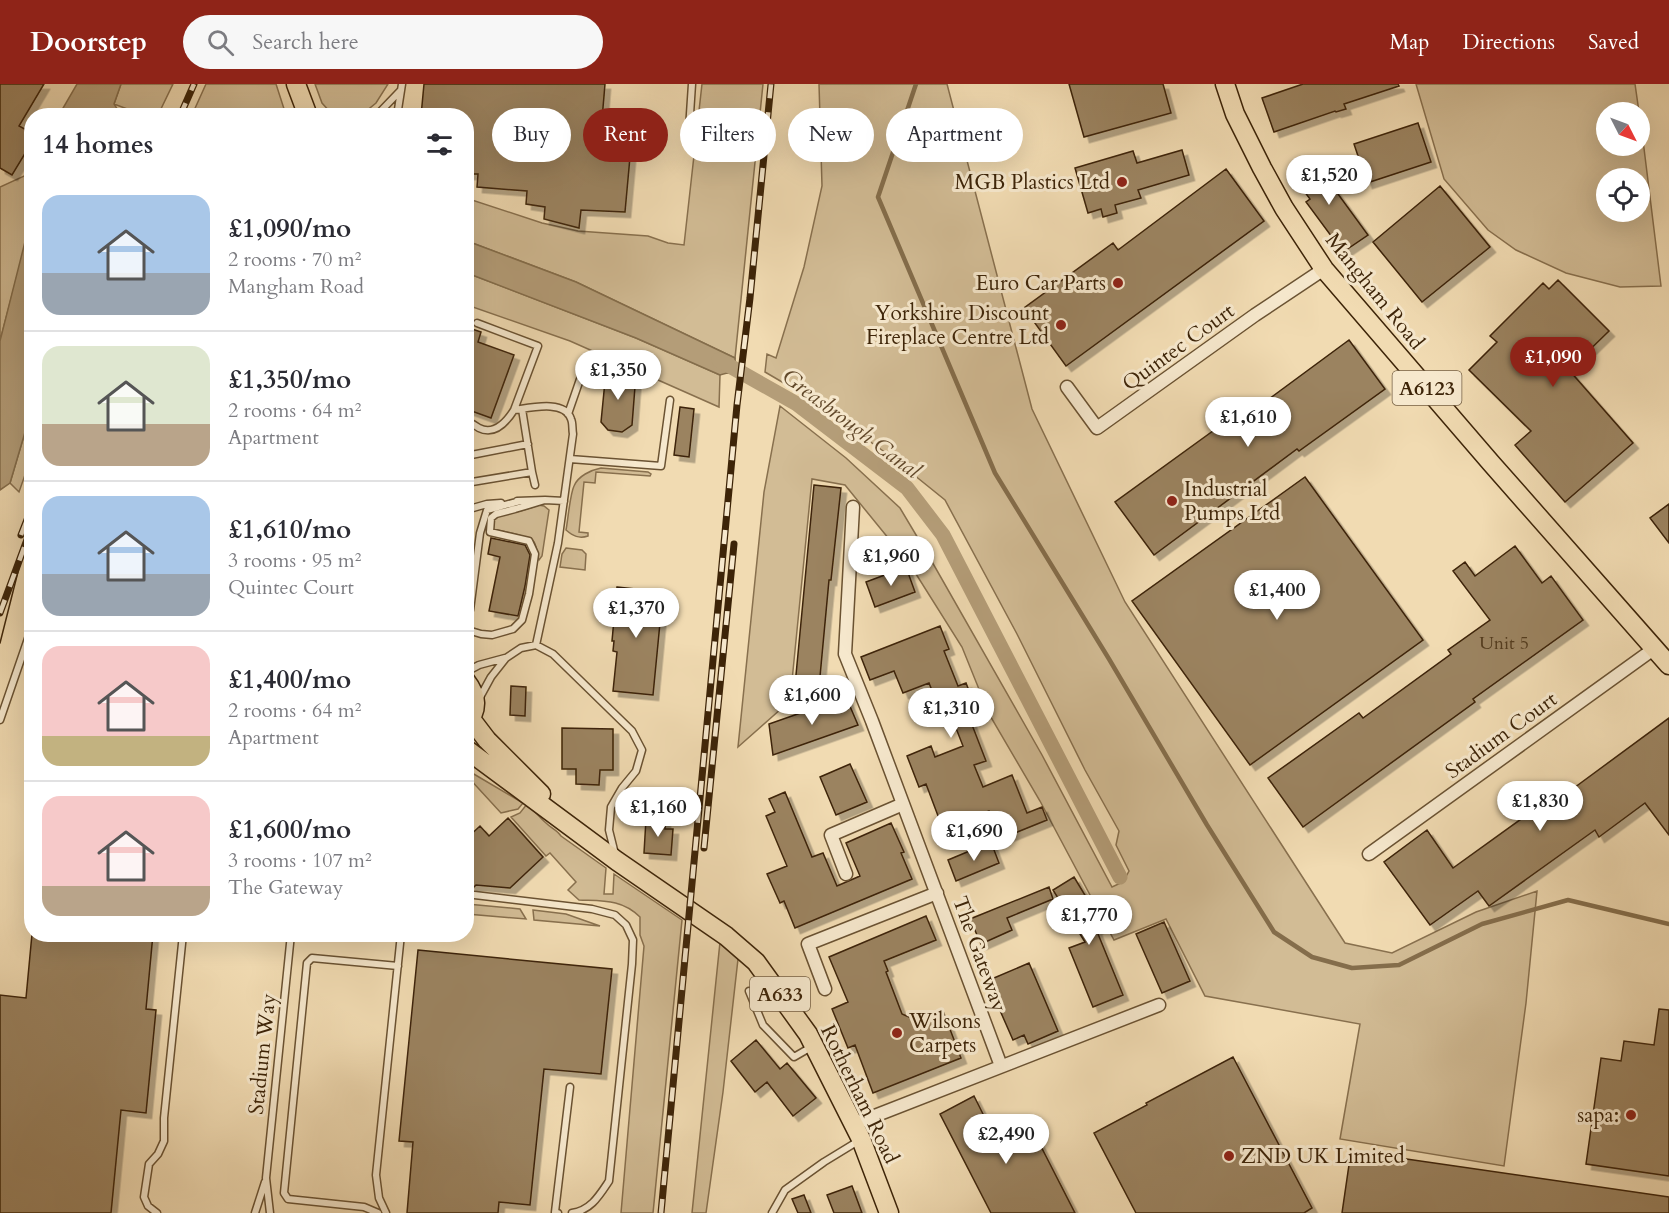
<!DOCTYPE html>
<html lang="en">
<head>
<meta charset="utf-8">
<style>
  body { margin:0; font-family:Cardo,serif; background:#f7f7f7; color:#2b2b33; height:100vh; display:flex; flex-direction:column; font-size:22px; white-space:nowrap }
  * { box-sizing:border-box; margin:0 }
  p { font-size:20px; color:#7c7c81 }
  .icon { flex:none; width:33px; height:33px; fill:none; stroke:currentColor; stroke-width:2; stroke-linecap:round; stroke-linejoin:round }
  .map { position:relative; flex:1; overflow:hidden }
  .drawer { position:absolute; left:24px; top:24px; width:450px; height:834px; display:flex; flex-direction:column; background:#fff; border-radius:24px; box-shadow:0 6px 24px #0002 }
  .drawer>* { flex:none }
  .guide { position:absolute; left:492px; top:24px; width:570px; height:54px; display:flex; gap:12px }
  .needle { width:39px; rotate:132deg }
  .fabs { position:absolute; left:1596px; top:18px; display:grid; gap:12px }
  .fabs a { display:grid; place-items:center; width:54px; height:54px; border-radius:50%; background:#fff; box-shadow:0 6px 24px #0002; font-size:30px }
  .price { position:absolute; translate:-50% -51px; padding:0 14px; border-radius:21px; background:#fff; color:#222; font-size:20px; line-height:39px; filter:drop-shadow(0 2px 3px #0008) }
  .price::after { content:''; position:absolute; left:50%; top:36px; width:18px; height:14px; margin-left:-9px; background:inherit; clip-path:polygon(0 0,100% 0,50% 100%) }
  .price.selected { background:#8f2418; color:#fff }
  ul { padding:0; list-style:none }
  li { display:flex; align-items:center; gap:18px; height:150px; padding:0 18px }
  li+li { border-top:2px solid #e1e1e2 }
  li span { display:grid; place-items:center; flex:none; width:168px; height:120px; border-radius:18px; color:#555 }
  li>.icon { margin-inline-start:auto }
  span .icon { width:72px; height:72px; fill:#fffc; stroke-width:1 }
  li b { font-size:26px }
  h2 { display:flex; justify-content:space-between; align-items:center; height:72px; padding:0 18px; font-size:26px }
  .tag { padding:0 21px; border-radius:27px; background:#fff; box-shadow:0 6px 24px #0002; font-size:21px; line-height:54px }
  .tag.selected { background:#8f2418; color:#fff }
  header { display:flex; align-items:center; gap:36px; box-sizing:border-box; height:84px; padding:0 30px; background:#8f2418; color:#fff }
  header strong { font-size:28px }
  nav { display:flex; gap:33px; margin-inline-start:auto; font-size:21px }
  .search { width:420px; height:54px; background:#f7f7f7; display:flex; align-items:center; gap:15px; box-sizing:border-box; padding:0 21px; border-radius:33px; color:#7c7c81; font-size:22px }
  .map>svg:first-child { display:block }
</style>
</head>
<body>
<header>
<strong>Doorstep</strong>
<div class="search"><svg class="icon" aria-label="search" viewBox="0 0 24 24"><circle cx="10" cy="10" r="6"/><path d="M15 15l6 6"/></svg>Search here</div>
<nav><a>Map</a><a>Directions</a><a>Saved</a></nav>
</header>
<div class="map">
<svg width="1669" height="1129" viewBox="0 0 1669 1129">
  <defs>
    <filter id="shadow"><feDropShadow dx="5.5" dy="5.5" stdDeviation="0" flood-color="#0004"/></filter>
  </defs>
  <rect width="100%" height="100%" fill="#f1dbb2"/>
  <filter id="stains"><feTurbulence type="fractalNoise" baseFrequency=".00333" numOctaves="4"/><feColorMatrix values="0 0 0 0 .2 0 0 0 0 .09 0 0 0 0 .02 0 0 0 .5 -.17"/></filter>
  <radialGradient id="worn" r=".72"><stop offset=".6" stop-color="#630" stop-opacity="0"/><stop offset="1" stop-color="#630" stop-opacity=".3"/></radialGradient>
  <path fill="#d2bc95" stroke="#88704e" stroke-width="1.5" fill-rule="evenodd" d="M 121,0 L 173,0 L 158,31 L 143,31 L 114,20 Z
    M 206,0 L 276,0 L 286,31 L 192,31 Z
    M 315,0 L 388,0 L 376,19 L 360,32 L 339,31 L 331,29 L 322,19 Z
    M 702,0 L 763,0 L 735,274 L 576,198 L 467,157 L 466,114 L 542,139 L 578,147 L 648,152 L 668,159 L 684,161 Z
    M 819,0 L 947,0 L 1032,325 L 1125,518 L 1345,859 L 1392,869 L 1476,828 L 1537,807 L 1526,919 L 1504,1082 L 1340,1055 L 1360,940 L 1205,912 L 1166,835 L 1114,856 L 1040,717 L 989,630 L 962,563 L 911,482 L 845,401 L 812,395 L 790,617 L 738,663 L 764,408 L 780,322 L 846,374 L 900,424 L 931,476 L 1042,671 L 1112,803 L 1123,798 L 1129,787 L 1116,761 L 1119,747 L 1085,686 L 1017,550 L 945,416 L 893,374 L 806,312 L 765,288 L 767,270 L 776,274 L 804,183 L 822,102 Z
    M 1416,0 L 1635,0 L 1639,28 L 1606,28 L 1606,62 L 1640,62 L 1640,32 L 1661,202 L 1620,203 L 1566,189 L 1516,166 L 1488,146 L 1444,95 ZM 1606,94 L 1640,94 L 1640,128 L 1606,128 Z
    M 24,92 L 31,97 L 31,134 L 28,150 L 0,257 L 0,103 Z
    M 467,189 L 636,254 L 720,291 L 719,323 L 570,257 L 467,221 Z
    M 31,328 L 31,374 L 19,408 L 10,399 Z
    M 601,384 L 648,388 L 651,390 L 650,392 L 596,388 L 595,399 L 584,398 L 579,448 L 588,449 L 588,452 C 579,455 573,452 566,446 C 568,436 570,410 574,402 C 578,392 591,386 601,384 Z
    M 538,421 L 544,422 L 549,426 L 542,472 L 539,476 C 537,471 537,463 534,458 C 528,451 501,447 492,445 L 494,433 C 510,429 522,428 538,421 Z
    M 566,464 L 582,466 L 586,470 L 585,486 L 560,483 L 562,470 Z
    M 467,686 L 523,719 L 518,725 L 501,729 L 467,692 Z
    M 527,720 C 534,726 539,733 546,739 C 551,744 557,746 561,752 L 606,784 L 604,810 L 613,810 L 614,790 L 682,836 L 653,1129 L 621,1129 L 644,862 L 640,851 L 640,833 C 622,815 603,817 579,816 L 568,806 L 576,798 L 550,769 L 546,772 L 511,733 L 520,729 Z
    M 467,820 L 520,825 L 526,835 L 467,830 Z
    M 533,826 L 566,830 L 600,842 L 534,836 Z
    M 720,858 L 738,875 L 723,1008 L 706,1129 L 692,1129 Z"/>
  <path fill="#b49d78" stroke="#846d4b" stroke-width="1.5" d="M 77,0 L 121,0 L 114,20 L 121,31 L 59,31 Z
    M 31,134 L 31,328 L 10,399 L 0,406 L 0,257 Z
    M 467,157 L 576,198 L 735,274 L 736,290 L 727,289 L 720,291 L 636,254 L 467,189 Z"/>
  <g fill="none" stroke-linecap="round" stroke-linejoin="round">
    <path stroke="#846d4b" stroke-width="4.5" d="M 916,0 L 878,113 L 995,389 L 1109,575 L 1207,741 L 1274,848 L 1312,873 L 1352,884 L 1399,881 L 1482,840 L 1568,816 L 1669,840"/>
    <path stroke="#b49d78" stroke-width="15" d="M 719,276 L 797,320 L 907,404 L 943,451 L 1120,793"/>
  </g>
  <path fill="#9b8360" stroke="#3d2408" stroke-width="1.5" filter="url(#shadow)" d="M 0,0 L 44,0 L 19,42 L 32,49 L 32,58 L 12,91 L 0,84 Z
    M 424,0 L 605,0 L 600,59 L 631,62 L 625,128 L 581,126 L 579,144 L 544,135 L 545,123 L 526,120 L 527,107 L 477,103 L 478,90 L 466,90 L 466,32 L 421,32 Z
    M 1069,0 L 1163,0 L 1171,29 L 1084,53 Z
    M 1303,0 L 1398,0 L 1399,2 L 1344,20 L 1346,25 L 1336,28 L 1335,27 L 1274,48 L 1262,14 Z
    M 1418,39 L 1431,78 L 1367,99 L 1354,60 Z
    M 1182,66 L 1189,91 L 1138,106 L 1141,114 L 1115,121 L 1117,129 L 1103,133 L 1101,125 L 1088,129 L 1075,84 L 1133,67 L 1137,79 Z
    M 1311,73 L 1368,151 L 1343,168 L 1306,118 L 1310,115 L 1290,88 Z
    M 1226,85 L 1264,137 L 1066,282 L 1024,224 L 1113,159 L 1118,166 Z
    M 1440,102 L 1490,163 L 1422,218 L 1373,158 Z
    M 1558,196 L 1609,247 L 1569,286 L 1633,359 L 1565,418 L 1515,361 L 1531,347 L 1469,286 L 1497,258 L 1490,252 L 1543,199 L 1549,205 Z
    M 466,243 L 481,248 L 478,258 L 514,271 L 491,334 L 466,325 Z
    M 1349,256 L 1385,305 L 1299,367 L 1297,365 L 1154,471 L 1115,418 L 1246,323 L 1250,329 Z
    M 606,287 L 636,290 L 632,341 L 622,348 L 608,346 L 601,338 Z
    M 680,323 L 694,325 L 689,373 L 674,371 Z
    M 1305,393 L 1423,556 L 1250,681 L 1132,517 Z
    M 814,401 L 841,404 L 831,496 L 829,496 L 818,614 L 794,612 Z
    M 1669,420 L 1669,459 L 1650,434 Z
    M 491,454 L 525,461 L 530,471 L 525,502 L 518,532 L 489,527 L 500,473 L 488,470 Z
    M 1515,462 L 1542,499 L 1551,492 L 1583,536 L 1473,615 L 1475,618 L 1303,743 L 1268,694 L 1359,629 L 1363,634 L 1451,570 L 1448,566 L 1490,536 L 1453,487 L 1465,478 L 1475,492 Z
    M 906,483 L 915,508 L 875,523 L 866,498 Z
    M 617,503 L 663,508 L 653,611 L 613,607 L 617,568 L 613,567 L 614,557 L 612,557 Z
    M 940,542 L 949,565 L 944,567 L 958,602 L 966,599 L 978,630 L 969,633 L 986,677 L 974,681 L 983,703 L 1012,691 L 1027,729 L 1042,723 L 1047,736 L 1000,755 L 989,727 L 943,745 L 926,700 L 919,703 L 907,672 L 931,662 L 935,673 L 963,662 L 954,639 L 946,642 L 929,599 L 903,609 L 894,587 L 870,596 L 861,573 Z
    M 511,602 L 526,603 L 525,632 L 510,631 Z
    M 846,613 L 858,641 L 773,671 L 769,640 Z
    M 1669,634 L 1669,751 L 1645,719 L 1599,753 L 1595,746 L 1489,822 L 1478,807 L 1430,841 L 1384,778 L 1427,746 L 1453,784 L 1560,707 L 1563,712 Z
    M 562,644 L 613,645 L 613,686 L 600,686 L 599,701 L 576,700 L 576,685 L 562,685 Z
    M 850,680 L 867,718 L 836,731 L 820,693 Z
    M 785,708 L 812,773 L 823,769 L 837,802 L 860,792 L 846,759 L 891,739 L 904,768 L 901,769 L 912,795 L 795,844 L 784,817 L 780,819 L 767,790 L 787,782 L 766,732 L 775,728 L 769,715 Z
    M 508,734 L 543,773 L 510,804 L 476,801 L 473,804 L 466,796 L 466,755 L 480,742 L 489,752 Z
    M 646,735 L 665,737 L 665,745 L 673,745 L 671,771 L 644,769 Z
    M 991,758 L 999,779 L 956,797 L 948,776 Z
    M 1074,793 L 1103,841 L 1096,845 L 1123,911 L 1093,923 L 1069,864 L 1085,858 L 1053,806 Z
    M 1049,803 L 1053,815 L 1007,834 L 1012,846 L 981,860 L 970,835 Z
    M 926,832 L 936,856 L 884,877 L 888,887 L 886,888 L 902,930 L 918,937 L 943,927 L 961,974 L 873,1009 L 855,961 L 848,964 L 832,925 L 848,918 L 829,873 Z
    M 1164,838 L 1190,897 L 1162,909 L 1136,850 Z
    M 32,850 L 153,850 L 146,925 L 156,926 L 146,1029 L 121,1026 L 111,1129 L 0,1129 L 0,911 L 26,914 Z
    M 418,866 L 612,885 L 601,990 L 544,985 L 530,1121 L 499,1118 L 498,1129 L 407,1129 L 413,1058 L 399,1057 Z
    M 1029,879 L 1058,947 L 1028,960 L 1024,951 L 1013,956 L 987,897 Z
    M 1659,925 L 1669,926 L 1669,1092 L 1586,1080 L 1601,974 L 1621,977 L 1624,957 L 1654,961 Z
    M 756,956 L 780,985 L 787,979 L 816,1014 L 793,1032 L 767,998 L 755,1008 L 731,977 Z
    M 1233,973 L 1312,1124 L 1304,1129 L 1136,1129 L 1094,1049 L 1147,1021 L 1146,1019 Z
    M 974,1012 L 998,1060 L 1031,1043 L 1075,1129 L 991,1129 L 940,1030 Z
    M 1351,1067 L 1669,1113 L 1669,1129 L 1342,1129 Z
    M 852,1102 L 862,1129 L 834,1129 L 827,1111 Z
    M 804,1111 L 811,1129 L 798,1129 L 792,1115 Z"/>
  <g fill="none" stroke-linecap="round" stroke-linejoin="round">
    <g stroke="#6a5232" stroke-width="9">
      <path id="lane" d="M 376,32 L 401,6
        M 397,32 L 402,0
        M 689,45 L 692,0
        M 477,239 L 538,262 L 514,326 C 529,324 565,315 571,335 C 573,339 572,345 573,350 L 558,459 L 536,561
        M 568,330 L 586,278
        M 466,337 C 472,339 475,341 479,344 C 495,352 507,337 514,326
        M 466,372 L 528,360
        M 570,375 L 661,382 L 670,316
        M 532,388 L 535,401
        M 466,399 L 532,388 L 522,325
        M 517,417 L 545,416 L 564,417
        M 466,426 L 487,420 L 501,419
        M 466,530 L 470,526 L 480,449 L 487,426 L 520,417
        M 466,542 L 471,547 L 481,550 L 492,551 L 513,545 L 522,536 L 529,510 L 535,470 L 529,457 L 490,448 L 491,434 L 496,430 L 515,425 L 545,416
        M 466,588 L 479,581 L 505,574
        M 479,615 L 491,593 L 506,574 L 521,564 L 536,561 L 553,570 L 632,647 L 642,666 L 636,687 L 622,704 L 611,723 L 609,746 L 615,770
        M 0,636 L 32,543
        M 466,810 L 592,825 L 615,831 L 626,841 L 633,856 L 632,880 L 609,1097 C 599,1112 591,1126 572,1129
        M 749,907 L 763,941 L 794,973 L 813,962
        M 157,1129 L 148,1122 L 144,1113 L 149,1080 L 158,1070 L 164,1057 L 164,1034 L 183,850
        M 255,1129 L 265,1098
        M 270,1129 L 266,1094 L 291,850
        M 378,1129 L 364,1123 L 288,1115 L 284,1109 L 307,879 L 312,874 L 398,882
        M 386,1129 L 379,1114 L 376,1091 L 401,850
        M 558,1129 L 555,1128 L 570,1003
        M 772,1129 L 785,1106 L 824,1078 L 860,1056"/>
    </g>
    <g stroke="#6a5232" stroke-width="15">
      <path id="street" d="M 1067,303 L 1097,344 L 1255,231 L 1324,185
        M 853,423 L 845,570 L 872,637 L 1001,982
        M 1369,770 L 1655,564
        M 846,790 L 831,751 L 903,720
        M 825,905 L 808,860 L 937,809
        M 854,1040 L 1159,921"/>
    </g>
    <g stroke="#3d2408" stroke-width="21">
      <path id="primary" d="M 296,0 L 308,32
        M 1225,0 L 1235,30 L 1262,84 L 1284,124 L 1324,185 L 1491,379 L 1669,581
        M 466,597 C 477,611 479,626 466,640
        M 471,635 L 487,656 L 541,710
        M 466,665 L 617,777 L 726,852 L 756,878 L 808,950 L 861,1055 L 889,1129"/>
    </g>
    <use href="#lane" stroke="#f6e8cd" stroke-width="6"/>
    <use href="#street" stroke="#f6e8cd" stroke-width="12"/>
    <use href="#primary" stroke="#f1dbb2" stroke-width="18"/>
    <path stroke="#3d2408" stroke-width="1.5" d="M 0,559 L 24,464"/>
    <g stroke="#3d2408" stroke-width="7">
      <path id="rail" d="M 180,32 L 194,0
        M 21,451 L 32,423
        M 0,529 L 32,442
        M 704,764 L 734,460
        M 661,1129 L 737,321 L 750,214 L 771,0"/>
    </g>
    <use href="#rail" stroke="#f6e8cd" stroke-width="4.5" stroke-dasharray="14" stroke-linecap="butt"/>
  </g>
  <g fill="#8f2418" stroke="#f6e8cd" stroke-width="2">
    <circle cx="1122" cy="98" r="6"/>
    <circle cx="1118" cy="199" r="6"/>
    <circle cx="1061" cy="241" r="6"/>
    <circle cx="1172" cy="417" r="6"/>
    <circle cx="897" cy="949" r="6"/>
    <circle cx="1631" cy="1031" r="6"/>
    <circle cx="1229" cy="1072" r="6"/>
  </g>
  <g text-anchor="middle" stroke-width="6" stroke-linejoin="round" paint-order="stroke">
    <g font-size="18" fill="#543c1e">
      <text x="1504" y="565">Unit 5</text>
    </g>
    <g fill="#f6e8cd" stroke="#745f43" stroke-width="1.5">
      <rect x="1392.5" y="287" width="69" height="34" rx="4.5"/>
      <rect x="750" y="893" width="60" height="34" rx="4.5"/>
    </g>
    <g font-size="20" font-weight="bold" fill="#3d2408">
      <text x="1427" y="311">A6123</text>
      <text x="780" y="917">A633</text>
    </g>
    <g font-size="21" fill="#3d2408" stroke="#f6e8cd" text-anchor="end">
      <text x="1110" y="105">MGB Plastics Ltd</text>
      <text x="1106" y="206">Euro Car Parts</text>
      <text x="1049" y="236">Yorkshire Discount<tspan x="1049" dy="24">Fireplace Centre Ltd</tspan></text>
      <text x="1184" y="412" text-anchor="start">Industrial<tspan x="1184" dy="24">Pumps Ltd</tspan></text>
      <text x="909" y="944" text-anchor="start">Wilsons<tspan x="909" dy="24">Carpets</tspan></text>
      <text x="1619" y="1038">sapa:</text>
      <text x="1241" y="1079" text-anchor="start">ZND UK Limited</text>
    </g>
    <g font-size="21" fill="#3d2408" stroke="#f6e8cd">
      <text transform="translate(1375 207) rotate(51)" y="7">Mangham Road</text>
      <text transform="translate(1178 263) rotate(-36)" y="7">Quintec Court</text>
      <text transform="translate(1501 651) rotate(-36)" y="7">Stadium Court</text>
      <text transform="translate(980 870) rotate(70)" y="7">The Gateway</text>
      <text transform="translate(262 970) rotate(-84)" y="7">Stadium Way</text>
      <text transform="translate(860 1010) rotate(64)" y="7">Rotherham Road</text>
    </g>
    <g font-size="22" font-style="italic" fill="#61482a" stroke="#f6e8cd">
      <text transform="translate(852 339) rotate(37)" y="8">Greasbrough Canal</text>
    </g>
  </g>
  <rect width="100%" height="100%" filter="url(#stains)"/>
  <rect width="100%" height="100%" fill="url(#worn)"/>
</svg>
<div class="fabs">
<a><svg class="needle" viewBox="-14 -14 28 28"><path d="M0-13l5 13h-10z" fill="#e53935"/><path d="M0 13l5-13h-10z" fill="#7c7c81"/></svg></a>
<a><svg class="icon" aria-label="locate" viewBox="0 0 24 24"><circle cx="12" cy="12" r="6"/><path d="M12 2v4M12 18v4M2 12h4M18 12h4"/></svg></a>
</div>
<b class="price" style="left:1329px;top:122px">£1,520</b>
<b class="price selected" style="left:1553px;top:304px">£1,090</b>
<b class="price" style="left:618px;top:317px">£1,350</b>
<b class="price" style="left:1248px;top:364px">£1,610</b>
<b class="price" style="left:891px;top:503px">£1,960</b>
<b class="price" style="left:1277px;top:537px">£1,400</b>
<b class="price" style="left:636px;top:555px">£1,370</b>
<b class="price" style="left:812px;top:642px">£1,600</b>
<b class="price" style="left:951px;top:655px">£1,310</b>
<b class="price" style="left:1540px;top:748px">£1,830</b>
<b class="price" style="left:658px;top:754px">£1,160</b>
<b class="price" style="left:974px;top:778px">£1,690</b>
<b class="price" style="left:1089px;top:862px">£1,770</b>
<b class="price" style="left:1006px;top:1081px">£2,490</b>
<div class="guide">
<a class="tag">Buy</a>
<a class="tag selected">Rent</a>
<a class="tag">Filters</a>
<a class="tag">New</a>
<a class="tag">Apartment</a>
</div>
<section class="drawer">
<h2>14 homes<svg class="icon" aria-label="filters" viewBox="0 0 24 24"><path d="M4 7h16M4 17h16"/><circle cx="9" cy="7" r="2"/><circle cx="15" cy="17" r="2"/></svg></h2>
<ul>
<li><span style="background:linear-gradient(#a9c7e8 65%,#9aa5b1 0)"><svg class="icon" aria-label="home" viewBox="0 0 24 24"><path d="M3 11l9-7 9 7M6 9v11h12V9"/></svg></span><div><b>£1,090/mo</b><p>2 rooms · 70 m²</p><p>Mangham Road</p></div></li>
<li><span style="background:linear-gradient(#dfe7d0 65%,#b9a48a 0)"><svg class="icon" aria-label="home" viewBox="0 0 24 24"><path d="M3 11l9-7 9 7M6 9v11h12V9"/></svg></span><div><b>£1,350/mo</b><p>2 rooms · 64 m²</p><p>Apartment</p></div></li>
<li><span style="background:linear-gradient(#a9c7e8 65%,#9aa5b1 0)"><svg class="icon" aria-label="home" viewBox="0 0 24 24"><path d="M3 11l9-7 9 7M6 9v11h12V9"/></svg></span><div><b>£1,610/mo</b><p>3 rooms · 95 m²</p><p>Quintec Court</p></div></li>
<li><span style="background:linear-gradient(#f6c9c9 75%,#c2b280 0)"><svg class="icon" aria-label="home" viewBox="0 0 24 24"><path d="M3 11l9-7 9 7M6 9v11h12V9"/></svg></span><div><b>£1,400/mo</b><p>2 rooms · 64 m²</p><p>Apartment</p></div></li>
<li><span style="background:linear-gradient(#f6c9c9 75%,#b9a48a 0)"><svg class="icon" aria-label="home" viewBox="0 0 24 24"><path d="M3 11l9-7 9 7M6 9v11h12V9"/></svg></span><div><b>£1,600/mo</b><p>3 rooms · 107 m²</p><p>The Gateway</p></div></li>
</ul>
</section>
</div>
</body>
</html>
